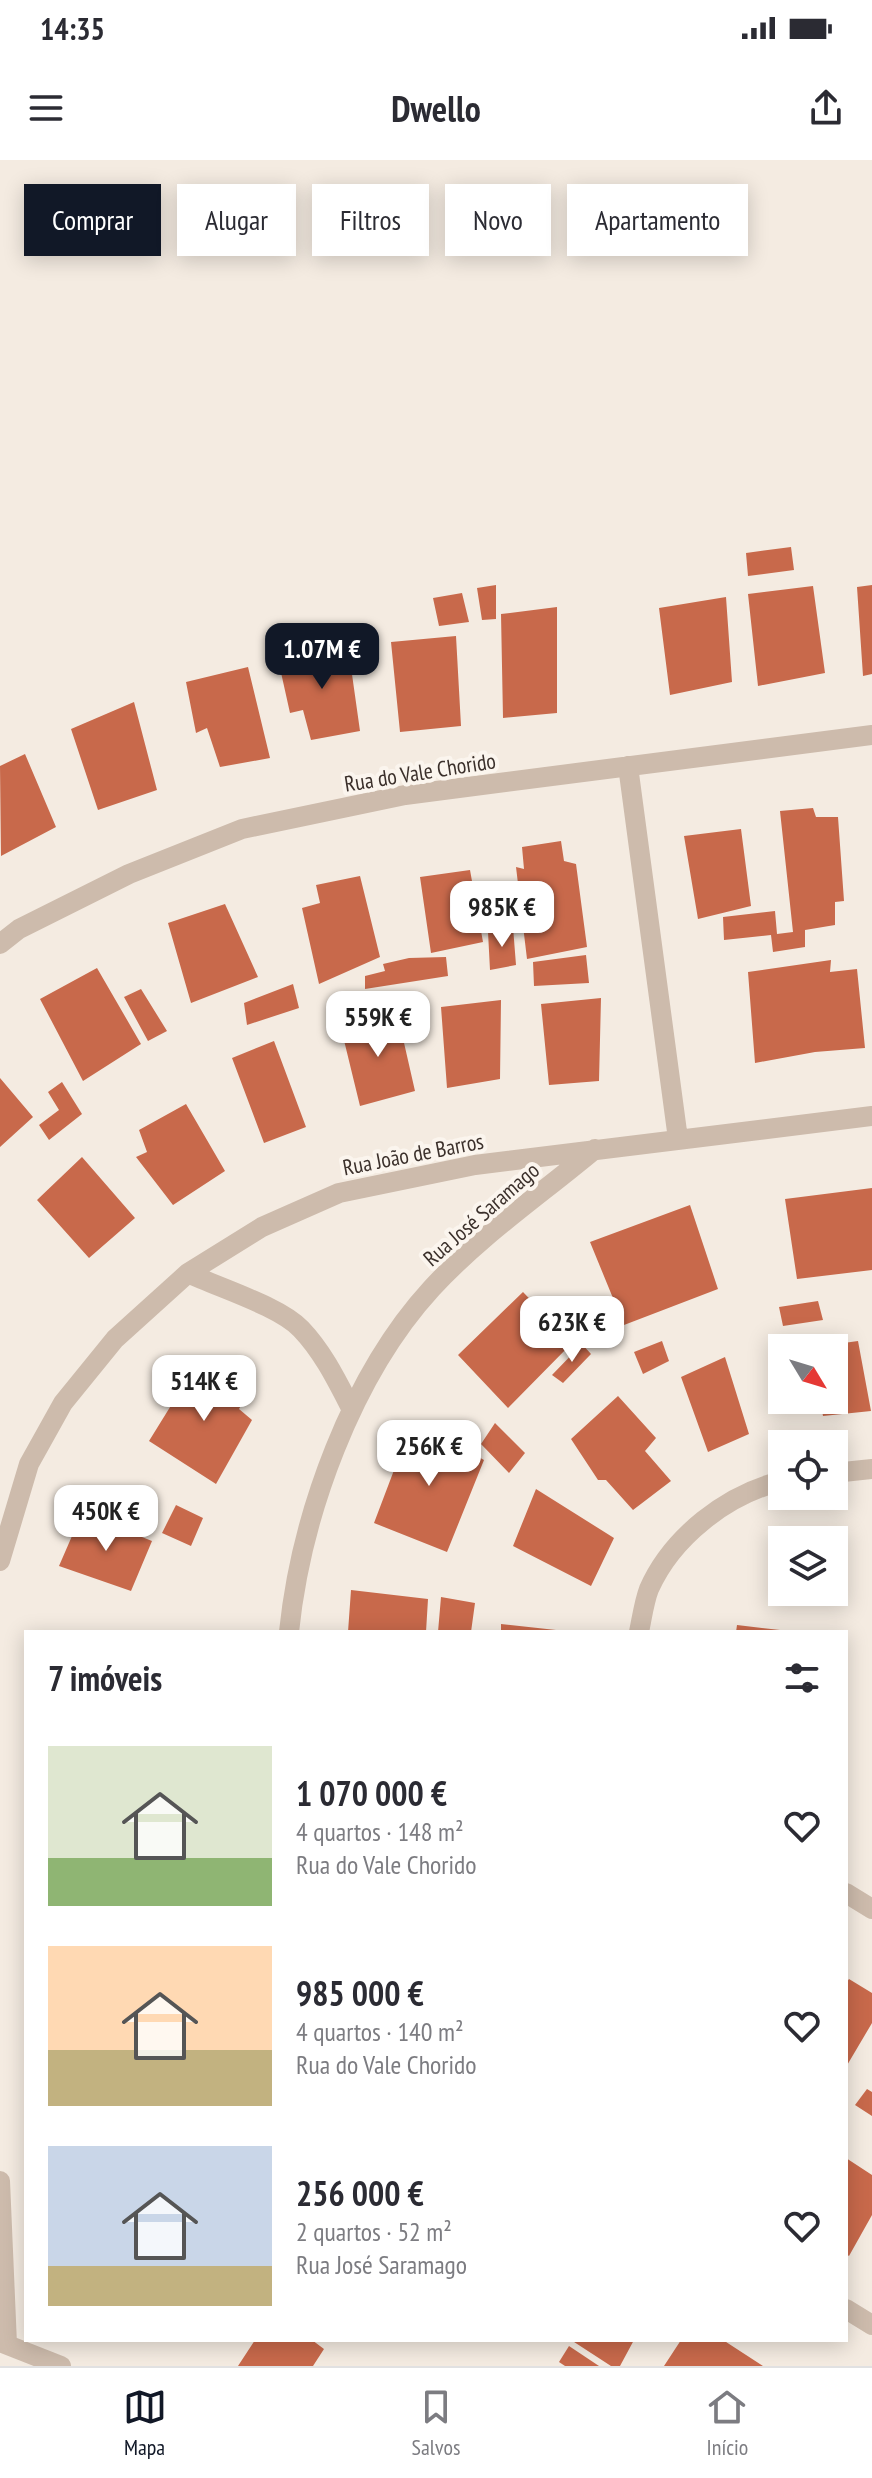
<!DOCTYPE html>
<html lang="pt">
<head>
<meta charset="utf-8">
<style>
  body { margin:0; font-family:"PT Sans Narrow",sans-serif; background:#f2f2f3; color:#2b2b33; height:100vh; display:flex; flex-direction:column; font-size:30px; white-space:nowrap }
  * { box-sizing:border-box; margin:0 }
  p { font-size:26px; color:#7c7c81 }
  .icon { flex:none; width:44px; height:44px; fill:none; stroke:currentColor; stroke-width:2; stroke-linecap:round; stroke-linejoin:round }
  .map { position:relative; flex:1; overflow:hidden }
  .drawer { position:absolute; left:24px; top:1470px; width:824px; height:712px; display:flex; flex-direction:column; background:#fff; border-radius:0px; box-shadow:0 4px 20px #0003 }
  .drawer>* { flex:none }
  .hud { position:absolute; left:24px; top:24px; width:824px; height:72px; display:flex; gap:16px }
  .needle { width:52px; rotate:128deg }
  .controls { position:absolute; left:768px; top:1174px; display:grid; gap:16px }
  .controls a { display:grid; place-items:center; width:80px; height:80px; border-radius:0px; background:#fff; box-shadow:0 4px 20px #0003; font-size:40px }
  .price { position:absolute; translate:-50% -68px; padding:0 18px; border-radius:16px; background:#fff; color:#222; font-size:26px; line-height:52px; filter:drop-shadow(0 2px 4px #0008) }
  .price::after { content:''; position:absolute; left:50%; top:48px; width:24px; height:18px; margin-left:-12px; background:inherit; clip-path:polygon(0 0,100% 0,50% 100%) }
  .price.current { background:#111827; color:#fff }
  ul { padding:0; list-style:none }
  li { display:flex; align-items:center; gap:24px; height:200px; padding:0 24px }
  li span { display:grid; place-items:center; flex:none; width:224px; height:160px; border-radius:0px; color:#555 }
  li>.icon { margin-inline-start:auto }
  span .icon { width:96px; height:96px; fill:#fffc; stroke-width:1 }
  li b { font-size:34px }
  h2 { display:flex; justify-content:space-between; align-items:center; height:96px; padding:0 24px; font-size:34px }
  .tag { padding:0 28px; border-radius:0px; background:#fff; box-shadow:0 4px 20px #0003; font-size:28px; line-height:72px }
  .tag.current { background:#111827; color:#fff }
  .status { display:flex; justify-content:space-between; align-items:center; height:56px; padding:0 40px; background:#fff; direction:ltr }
  .status svg { height:22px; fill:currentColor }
  header { display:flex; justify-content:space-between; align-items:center; height:104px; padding:0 24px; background:#fff; font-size:36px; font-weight:700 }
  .tab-bar { display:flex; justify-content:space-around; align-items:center; height:112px; border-top:2px solid #e1e1e2; background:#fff; font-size:22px; color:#7c7c81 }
  .tab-bar a { display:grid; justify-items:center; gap:4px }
  .tab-bar .current { color:#111827 }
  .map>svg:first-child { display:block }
</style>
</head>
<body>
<div class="status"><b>14:35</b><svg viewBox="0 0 49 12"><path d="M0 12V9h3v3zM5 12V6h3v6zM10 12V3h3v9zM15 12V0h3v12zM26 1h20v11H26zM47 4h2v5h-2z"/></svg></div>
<header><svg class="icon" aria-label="menu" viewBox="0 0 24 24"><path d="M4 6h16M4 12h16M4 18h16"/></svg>Dwello<svg class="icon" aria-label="share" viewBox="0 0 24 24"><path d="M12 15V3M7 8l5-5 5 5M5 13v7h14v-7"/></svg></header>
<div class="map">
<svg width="872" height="2206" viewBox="0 0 872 2206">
  <rect width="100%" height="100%" fill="#f4ebe1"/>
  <path fill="#c8694b" d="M 791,387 L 794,410 L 748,416 L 746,393 Z
    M 496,425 L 496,459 L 482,460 L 477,428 Z
    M 872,425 L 872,514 L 863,516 L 857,427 Z
    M 813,426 L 825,513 L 758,526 L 748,434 Z
    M 462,433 L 469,462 L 439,466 L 433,438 Z
    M 726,437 L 732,522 L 670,535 L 659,448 Z
    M 557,447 L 557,553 L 503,558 L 501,454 Z
    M 456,476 L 461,566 L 400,572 L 391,482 Z
    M 348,486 L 360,571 L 311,580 L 303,550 L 290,553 L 278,499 Z
    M 248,507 L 270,598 L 220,607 L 207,568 L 196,573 L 186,522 Z
    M 134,542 L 157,630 L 98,650 L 71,569 Z
    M 25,594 L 56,667 L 1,696 L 0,606 Z
    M 813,648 L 816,657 L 838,657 L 844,741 L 835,742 L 835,765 L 805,770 L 805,787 L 773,792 L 771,775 L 724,780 L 723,757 L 775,751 L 777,774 L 793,772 L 780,651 Z
    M 741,669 L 751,746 L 698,759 L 684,676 Z
    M 561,681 L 564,701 L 576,704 L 587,787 L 527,799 L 516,707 L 524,709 L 522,687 Z
    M 470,710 L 483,782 L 431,793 L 420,717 Z
    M 360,716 L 380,797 L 319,824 L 302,748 L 320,743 L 316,725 Z
    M 225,744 L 258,817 L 191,843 L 168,763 Z
    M 513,767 L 516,805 L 490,810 L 488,772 Z
    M 586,795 L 589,823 L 534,826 L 533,802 Z
    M 446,797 L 448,816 L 365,829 L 365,816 L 385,811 L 383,804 L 409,798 Z
    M 831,800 L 830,812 L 857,809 L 865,888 L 815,892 L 755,903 L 748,812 Z
    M 97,808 L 141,884 L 83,921 L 40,839 Z
    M 293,824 L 299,848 L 247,865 L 244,843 Z
    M 141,829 L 167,871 L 148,881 L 124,837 Z
    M 601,838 L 599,921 L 549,925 L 541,844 Z
    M 501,840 L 500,919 L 447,928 L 441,847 Z
    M 397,852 L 415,931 L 360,946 L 341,868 Z
    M 274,881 L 306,967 L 264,983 L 232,898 Z
    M 0,918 L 33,957 L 0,987 Z
    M 62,922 L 82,954 L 49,980 L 39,965 L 59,950 L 48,932 Z
    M 186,944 L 225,1011 L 173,1045 L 136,997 L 147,992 L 139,970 Z
    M 82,997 L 135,1058 L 89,1098 L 37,1040 Z
    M 872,1028 L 872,1110 L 797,1119 L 785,1039 Z
    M 690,1045 L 718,1129 L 624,1165 L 590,1082 Z
    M 523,1132 L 572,1183 L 508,1248 L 458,1195 Z
    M 818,1141 L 823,1160 L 783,1166 L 779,1147 Z
    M 662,1181 L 669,1201 L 643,1214 L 634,1192 Z
    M 858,1181 L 871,1251 L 823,1256 L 820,1240 L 834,1240 L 834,1188 L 822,1186 Z
    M 582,1184 L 591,1194 L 563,1223 L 552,1215 Z
    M 725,1197 L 749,1274 L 708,1292 L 681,1217 Z
    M 198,1202 L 248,1233 L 239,1249 L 252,1260 L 216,1324 L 149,1281 Z
    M 618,1236 L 656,1278 L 645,1291 L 671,1321 L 633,1350 L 606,1320 L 598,1320 L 571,1279 Z
    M 413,1260 L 484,1300 L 447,1392 L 374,1363 Z
    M 495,1263 L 525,1293 L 509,1313 L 481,1284 Z
    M 536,1329 L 614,1378 L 591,1426 L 513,1386 Z
    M 176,1345 L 203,1358 L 191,1386 L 162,1373 Z
    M 82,1353 L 152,1381 L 131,1431 L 59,1406 Z
    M 351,1430 L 428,1439 L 426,1472 L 348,1472 Z
    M 441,1437 L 475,1443 L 471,1472 L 438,1472 Z
    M 501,1464 L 556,1470 L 556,1472 L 501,1472 Z
    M 737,1465 L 780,1470 L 780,1472 L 736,1472 Z
    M 849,1819 L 872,1833 L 872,1863 L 846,1907 L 846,1823 Z
    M 867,1929 L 872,1932 L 872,1956 L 855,1945 Z
    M 846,1998 L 872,2015 L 872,2055 L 849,2096 L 846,2094 Z
    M 255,2180 L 312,2180 L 324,2189 L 313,2206 L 238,2206 Z
    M 571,2180 L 634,2180 L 620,2206 L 611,2206 Z
    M 681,2180 L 723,2180 L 763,2206 L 664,2206 Z
    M 569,2186 L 599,2206 L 565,2206 L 559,2202 Z"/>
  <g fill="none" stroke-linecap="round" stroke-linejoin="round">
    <path stroke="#cdbbac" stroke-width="20" d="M 628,606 L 678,979
      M 0,784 L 19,769 L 129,714 L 242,669 L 405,635 L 872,575
      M 188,1113 C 219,1128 279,1146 301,1169 C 323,1192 337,1221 351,1248
      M 834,1313 L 872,1309
      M 0,1401 L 29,1304 L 63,1243 L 115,1179 L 188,1113 L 262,1067 L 339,1033 L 475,1005 L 872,956
      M 289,1472 C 301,1355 352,1215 432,1128 C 481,1075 540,1035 595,989
      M 639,1472 C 642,1458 644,1442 649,1429 C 672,1377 727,1334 782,1321
      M 846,1733 L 872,1749
      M 0,2021 L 7,2184
      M 846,2149 L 872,2165
      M 0,2182 L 61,2206"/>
  </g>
  <g text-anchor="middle" stroke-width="8" stroke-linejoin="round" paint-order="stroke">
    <g font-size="22" fill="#3b302b" stroke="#fbf5ee">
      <text transform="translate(420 612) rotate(-9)" y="8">Rua do Vale Chorido</text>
      <text transform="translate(413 994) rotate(-11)" y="8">Rua João de Barros</text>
      <text transform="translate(481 1054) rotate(-41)" y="8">Rua José Saramago</text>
    </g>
  </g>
</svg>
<div class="controls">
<a><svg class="needle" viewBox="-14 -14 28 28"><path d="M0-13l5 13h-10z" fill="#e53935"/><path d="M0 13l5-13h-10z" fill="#7c7c81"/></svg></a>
<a><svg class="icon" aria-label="locate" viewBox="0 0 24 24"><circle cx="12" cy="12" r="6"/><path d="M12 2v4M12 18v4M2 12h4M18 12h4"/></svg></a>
<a><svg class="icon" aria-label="layers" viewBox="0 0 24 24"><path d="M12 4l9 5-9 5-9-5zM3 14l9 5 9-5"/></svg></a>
</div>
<b class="price current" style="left:322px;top:531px">1.07M €</b>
<b class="price" style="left:502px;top:789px">985K €</b>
<b class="price" style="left:378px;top:899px">559K €</b>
<b class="price" style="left:572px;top:1204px">623K €</b>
<b class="price" style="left:204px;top:1263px">514K €</b>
<b class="price" style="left:429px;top:1328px">256K €</b>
<b class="price" style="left:106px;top:1393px">450K €</b>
<div class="hud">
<a class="tag current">Comprar</a>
<a class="tag">Alugar</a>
<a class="tag">Filtros</a>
<a class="tag">Novo</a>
<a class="tag">Apartamento</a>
</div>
<section class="drawer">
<h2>7 imóveis<svg class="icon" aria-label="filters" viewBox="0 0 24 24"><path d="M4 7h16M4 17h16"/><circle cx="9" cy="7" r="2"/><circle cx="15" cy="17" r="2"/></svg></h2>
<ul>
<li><span style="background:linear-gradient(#dfe7d0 70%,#8fb573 0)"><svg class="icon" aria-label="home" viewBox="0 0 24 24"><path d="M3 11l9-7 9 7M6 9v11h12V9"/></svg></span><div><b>1 070 000 €</b><p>4 quartos · 148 m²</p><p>Rua do Vale Chorido</p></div><svg class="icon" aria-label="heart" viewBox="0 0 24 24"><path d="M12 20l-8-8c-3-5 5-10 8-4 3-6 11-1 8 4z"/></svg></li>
<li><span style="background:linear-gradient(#ffd9b3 65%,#c2b280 0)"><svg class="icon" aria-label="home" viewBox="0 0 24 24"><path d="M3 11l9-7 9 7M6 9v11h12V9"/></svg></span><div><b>985 000 €</b><p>4 quartos · 140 m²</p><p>Rua do Vale Chorido</p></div><svg class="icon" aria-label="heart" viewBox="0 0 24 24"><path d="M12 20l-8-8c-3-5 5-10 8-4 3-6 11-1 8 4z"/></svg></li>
<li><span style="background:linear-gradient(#c9d6e8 75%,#c2b280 0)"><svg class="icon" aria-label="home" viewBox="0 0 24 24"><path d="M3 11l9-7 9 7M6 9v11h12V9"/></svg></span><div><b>256 000 €</b><p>2 quartos · 52 m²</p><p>Rua José Saramago</p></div><svg class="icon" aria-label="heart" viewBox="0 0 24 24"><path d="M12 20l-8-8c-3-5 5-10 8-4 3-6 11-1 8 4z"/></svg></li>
</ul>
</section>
</div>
<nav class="tab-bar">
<a class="current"><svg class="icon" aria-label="map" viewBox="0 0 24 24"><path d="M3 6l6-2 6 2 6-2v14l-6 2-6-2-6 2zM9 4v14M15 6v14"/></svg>Mapa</a>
<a><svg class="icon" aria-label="saved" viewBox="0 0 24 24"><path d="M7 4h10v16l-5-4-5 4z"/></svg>Salvos</a>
<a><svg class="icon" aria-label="home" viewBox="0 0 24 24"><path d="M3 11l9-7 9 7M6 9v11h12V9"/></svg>Início</a>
</nav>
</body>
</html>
